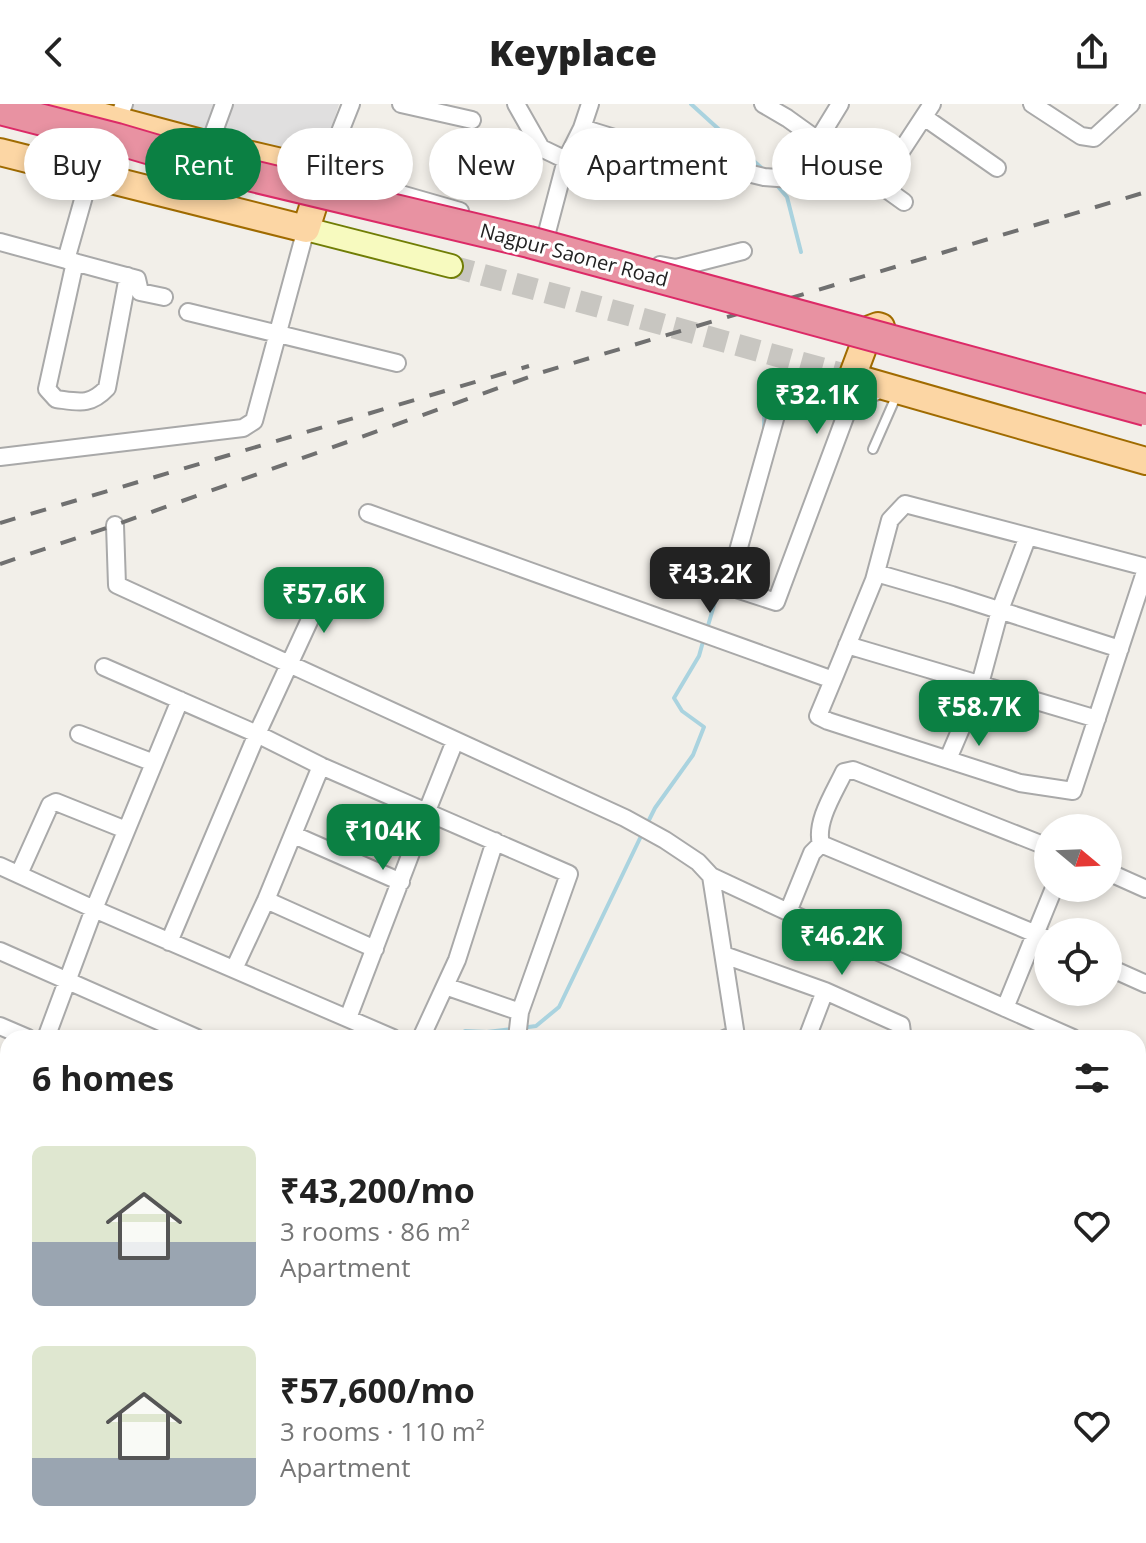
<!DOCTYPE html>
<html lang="en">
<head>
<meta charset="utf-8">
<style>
  body { margin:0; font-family:"Open Sans",sans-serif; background:#f6f6f6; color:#222; height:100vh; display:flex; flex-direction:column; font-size:30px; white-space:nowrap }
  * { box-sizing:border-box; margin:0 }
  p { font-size:26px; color:#767676 }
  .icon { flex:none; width:44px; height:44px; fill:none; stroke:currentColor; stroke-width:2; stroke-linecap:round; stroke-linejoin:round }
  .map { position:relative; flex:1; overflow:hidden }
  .details { position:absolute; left:0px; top:926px; width:1146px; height:514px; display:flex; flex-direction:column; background:#fff; border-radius:24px 24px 0 0; box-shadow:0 4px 12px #0003 }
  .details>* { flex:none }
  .top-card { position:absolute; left:24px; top:24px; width:1098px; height:72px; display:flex; gap:16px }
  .needle { width:52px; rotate:109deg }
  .tools { position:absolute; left:1034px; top:710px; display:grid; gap:16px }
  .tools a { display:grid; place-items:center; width:88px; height:88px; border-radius:50%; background:#fff; box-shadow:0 4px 12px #0003; font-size:40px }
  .price { position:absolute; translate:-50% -68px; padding:0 18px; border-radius:16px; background:#0b8043; color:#fff; font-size:26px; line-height:52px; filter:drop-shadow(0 2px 4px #0008) }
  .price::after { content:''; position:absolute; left:50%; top:48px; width:24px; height:18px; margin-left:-12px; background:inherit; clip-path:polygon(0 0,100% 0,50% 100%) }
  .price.active { background:#222; color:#fff }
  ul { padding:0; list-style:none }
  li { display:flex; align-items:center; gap:24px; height:200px; padding:0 32px }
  li span { display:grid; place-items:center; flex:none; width:224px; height:160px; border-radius:12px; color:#555 }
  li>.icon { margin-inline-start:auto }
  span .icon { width:96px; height:96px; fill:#fffc; stroke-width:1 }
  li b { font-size:34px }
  h2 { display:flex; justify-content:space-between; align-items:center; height:96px; padding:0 32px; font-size:34px }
  .pill { padding:0 28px; border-radius:36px; background:#fff; box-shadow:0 4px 12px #0003; font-size:28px; line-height:72px }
  .pill.active { background:#0b8043; color:#fff }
  header { display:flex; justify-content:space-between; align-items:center; height:104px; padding:0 32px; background:#fff; font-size:36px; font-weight:800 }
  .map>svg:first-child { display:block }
</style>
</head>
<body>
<header><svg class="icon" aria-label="back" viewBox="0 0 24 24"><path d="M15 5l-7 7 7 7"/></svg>Keyplace<svg class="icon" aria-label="share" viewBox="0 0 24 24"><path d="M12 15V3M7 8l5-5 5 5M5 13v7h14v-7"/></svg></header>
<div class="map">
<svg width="1146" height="1439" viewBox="0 0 1146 1439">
  <rect width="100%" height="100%" fill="#f2efe9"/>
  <path fill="#e0dfdf" d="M 80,0 L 339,0 L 320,63 Z"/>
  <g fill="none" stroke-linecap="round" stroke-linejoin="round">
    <path stroke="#aad3df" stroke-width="4" d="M 691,0 L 766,68
      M 774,78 L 787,93 L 801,148
      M 764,326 L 765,273
      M 707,525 L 727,457
      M 647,720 L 655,704 L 693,651 L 704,623 L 682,607 L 674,594 L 699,552 L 704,534
      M 521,924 L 536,922 L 559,903 L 643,728
      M 458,934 L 465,927 L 487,928 L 512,925
      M 595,1432 L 599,1439"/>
    <path stroke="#c8c6c1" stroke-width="22" stroke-dasharray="22 11" stroke-linecap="butt" d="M 451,162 L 839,269"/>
    <g stroke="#a9a9a9" stroke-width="12">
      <path id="lane" d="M 873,345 L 895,295"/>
    </g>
    <g stroke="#a9a9a9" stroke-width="20">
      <path id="street" d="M 351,0 L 324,68 L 460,107
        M 401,0 L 472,16
        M 516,0 L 541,44 L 566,56
        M 763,0 L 787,14 L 904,98
        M 1032,0 L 1081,32 L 1094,34 L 1131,0
        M 924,13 L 997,64
        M 118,15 L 124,0
        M 582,24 L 660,48 L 764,73 L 791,75 L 873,76 L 894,58 L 932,0
        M 818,36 L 840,0
        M 209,41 L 224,0
        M 546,132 L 566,56 L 582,24 L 590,0
        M 0,138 L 137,175 L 140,188 L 164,193
        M 66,156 L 90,71
        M 75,158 L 47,285 L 56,295 C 79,298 90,302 107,284 L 128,172
        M 660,161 L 676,164 L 743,147
        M 188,208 L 397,259
        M 849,302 L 792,286 L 785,289 L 780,297 L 729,479 L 730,483 L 776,498 L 854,289 L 856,285 L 866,285 L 875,288
        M 0,353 L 243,324 L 254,317 L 306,125
        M 368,409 L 833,576 L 818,612 L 828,617 L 1020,679 L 1073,687 L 1146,465
        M 115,421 L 117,481 L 625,714 L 665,736 L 698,758 L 711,772 L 788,808 L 1073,934
        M 876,469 L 952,491 L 1120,545
        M 847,541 L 1097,615
        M 104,563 L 257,630 L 321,662 L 569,770 L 520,908 L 517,934
        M 833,576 L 874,476 L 890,416 L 905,400 L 1146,463
        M 79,630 L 154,659
        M 948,655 L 980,580 L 1000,506 L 1028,432
        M 294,731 L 401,778
        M 821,740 C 815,718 834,689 844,668 L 853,666 L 1048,743
        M 0,762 L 94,805 L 393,934
        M 1108,768 L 1146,785
        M 19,770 L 50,701 L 56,698 L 126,726
        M 711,772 L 736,932 L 726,934
        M 266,796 L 375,845
        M 788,808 L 812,749 L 821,740 L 1048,835
        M 169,838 L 257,630 L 324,485
        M 0,847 L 197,934
        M 724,851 L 825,887 L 901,921 L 902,929 L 900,934
        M 1108,863 L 1146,880
        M 234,865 L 266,796 L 321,662
        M 445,882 L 520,908
        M 1005,904 L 1054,784
        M 348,914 L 427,707 L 455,637
        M 0,922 L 28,934
        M 46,934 L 94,805 L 180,596
        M 421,934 L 457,856 L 495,737
        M 807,934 L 825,887
        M 1138,965 L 1146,969
        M 0,999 L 8,1002
        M 0,1073 L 8,1052
        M 0,1087 L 8,1090
        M 1138,1164 L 1146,1151
        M 1138,1306 L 1146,1290
        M 114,1432 L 143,1439
        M 1013,1432 L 1027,1439
        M 253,1439 L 254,1432
        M 346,1439 L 347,1432
        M 420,1439 L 422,1432
        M 496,1439 L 496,1432
        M 786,1439 L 789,1432
        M 1069,1439 L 1073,1432"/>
    </g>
    <g stroke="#707d05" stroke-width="26">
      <path id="secondary" d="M 306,125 L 451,162
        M 1138,1056 L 1146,1042
        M 1138,1276 L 1146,1274
        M 916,1439 L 919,1432"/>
    </g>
    <g stroke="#a06b00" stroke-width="30">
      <path id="primary" d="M 0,48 L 306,125 L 324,68 L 209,41 L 55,0
        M 881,223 L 878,222 L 870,225 L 852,273 L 1146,357"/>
    </g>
    <use href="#lane" stroke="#fff" stroke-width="8"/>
    <use href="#street" stroke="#fff" stroke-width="16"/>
    <use href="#secondary" stroke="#f7fabf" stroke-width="22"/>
    <use href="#primary" stroke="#fcd6a4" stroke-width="26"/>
    <path stroke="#707070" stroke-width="4" stroke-dasharray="16 16" stroke-linecap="butt" d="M 0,419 L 529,262
      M 0,460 L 115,421 L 543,268 L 1146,88"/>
    <g stroke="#dc2a67" stroke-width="34" stroke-linecap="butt">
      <path id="highway-bridge" d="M 0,5 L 117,35 L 202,60 L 529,138 L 1146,306"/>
    </g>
    <use href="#highway-bridge" stroke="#e892a2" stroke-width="30"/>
  </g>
  <g text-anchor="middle" stroke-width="6" stroke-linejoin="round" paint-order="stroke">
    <g font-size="20" fill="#222" stroke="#fff">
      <text transform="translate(574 151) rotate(15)" y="7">Nagpur Saoner Road</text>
    </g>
  </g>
</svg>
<div class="tools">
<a><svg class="needle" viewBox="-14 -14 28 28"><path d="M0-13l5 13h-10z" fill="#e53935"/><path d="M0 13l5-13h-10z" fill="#767676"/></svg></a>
<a><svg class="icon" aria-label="locate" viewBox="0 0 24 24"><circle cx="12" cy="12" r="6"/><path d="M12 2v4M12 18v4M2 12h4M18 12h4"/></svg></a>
</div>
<b class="price" style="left:817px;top:332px">₹32.1K</b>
<b class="price active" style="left:710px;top:511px">₹43.2K</b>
<b class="price" style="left:324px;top:531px">₹57.6K</b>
<b class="price" style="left:979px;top:644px">₹58.7K</b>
<b class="price" style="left:383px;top:768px">₹104K</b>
<b class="price" style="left:842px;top:873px">₹46.2K</b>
<div class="top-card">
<a class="pill">Buy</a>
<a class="pill active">Rent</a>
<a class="pill">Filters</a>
<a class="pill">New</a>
<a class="pill">Apartment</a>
<a class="pill">House</a>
</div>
<section class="details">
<h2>6 homes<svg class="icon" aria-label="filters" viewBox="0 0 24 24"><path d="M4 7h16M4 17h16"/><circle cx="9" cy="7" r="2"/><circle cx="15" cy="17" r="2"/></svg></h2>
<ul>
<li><span style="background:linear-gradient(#dfe7d0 60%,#9aa5b1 0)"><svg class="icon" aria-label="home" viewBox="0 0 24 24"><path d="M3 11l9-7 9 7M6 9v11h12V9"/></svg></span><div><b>₹43,200/mo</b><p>3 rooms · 86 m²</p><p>Apartment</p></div><svg class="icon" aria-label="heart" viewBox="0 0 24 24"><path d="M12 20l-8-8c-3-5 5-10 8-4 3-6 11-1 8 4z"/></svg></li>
<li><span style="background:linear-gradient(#dfe7d0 70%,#9aa5b1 0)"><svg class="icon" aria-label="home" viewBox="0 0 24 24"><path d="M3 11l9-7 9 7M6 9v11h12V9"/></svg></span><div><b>₹57,600/mo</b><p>3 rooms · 110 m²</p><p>Apartment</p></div><svg class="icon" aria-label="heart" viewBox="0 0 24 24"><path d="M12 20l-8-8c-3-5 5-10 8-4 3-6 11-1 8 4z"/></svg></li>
</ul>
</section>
</div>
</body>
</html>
